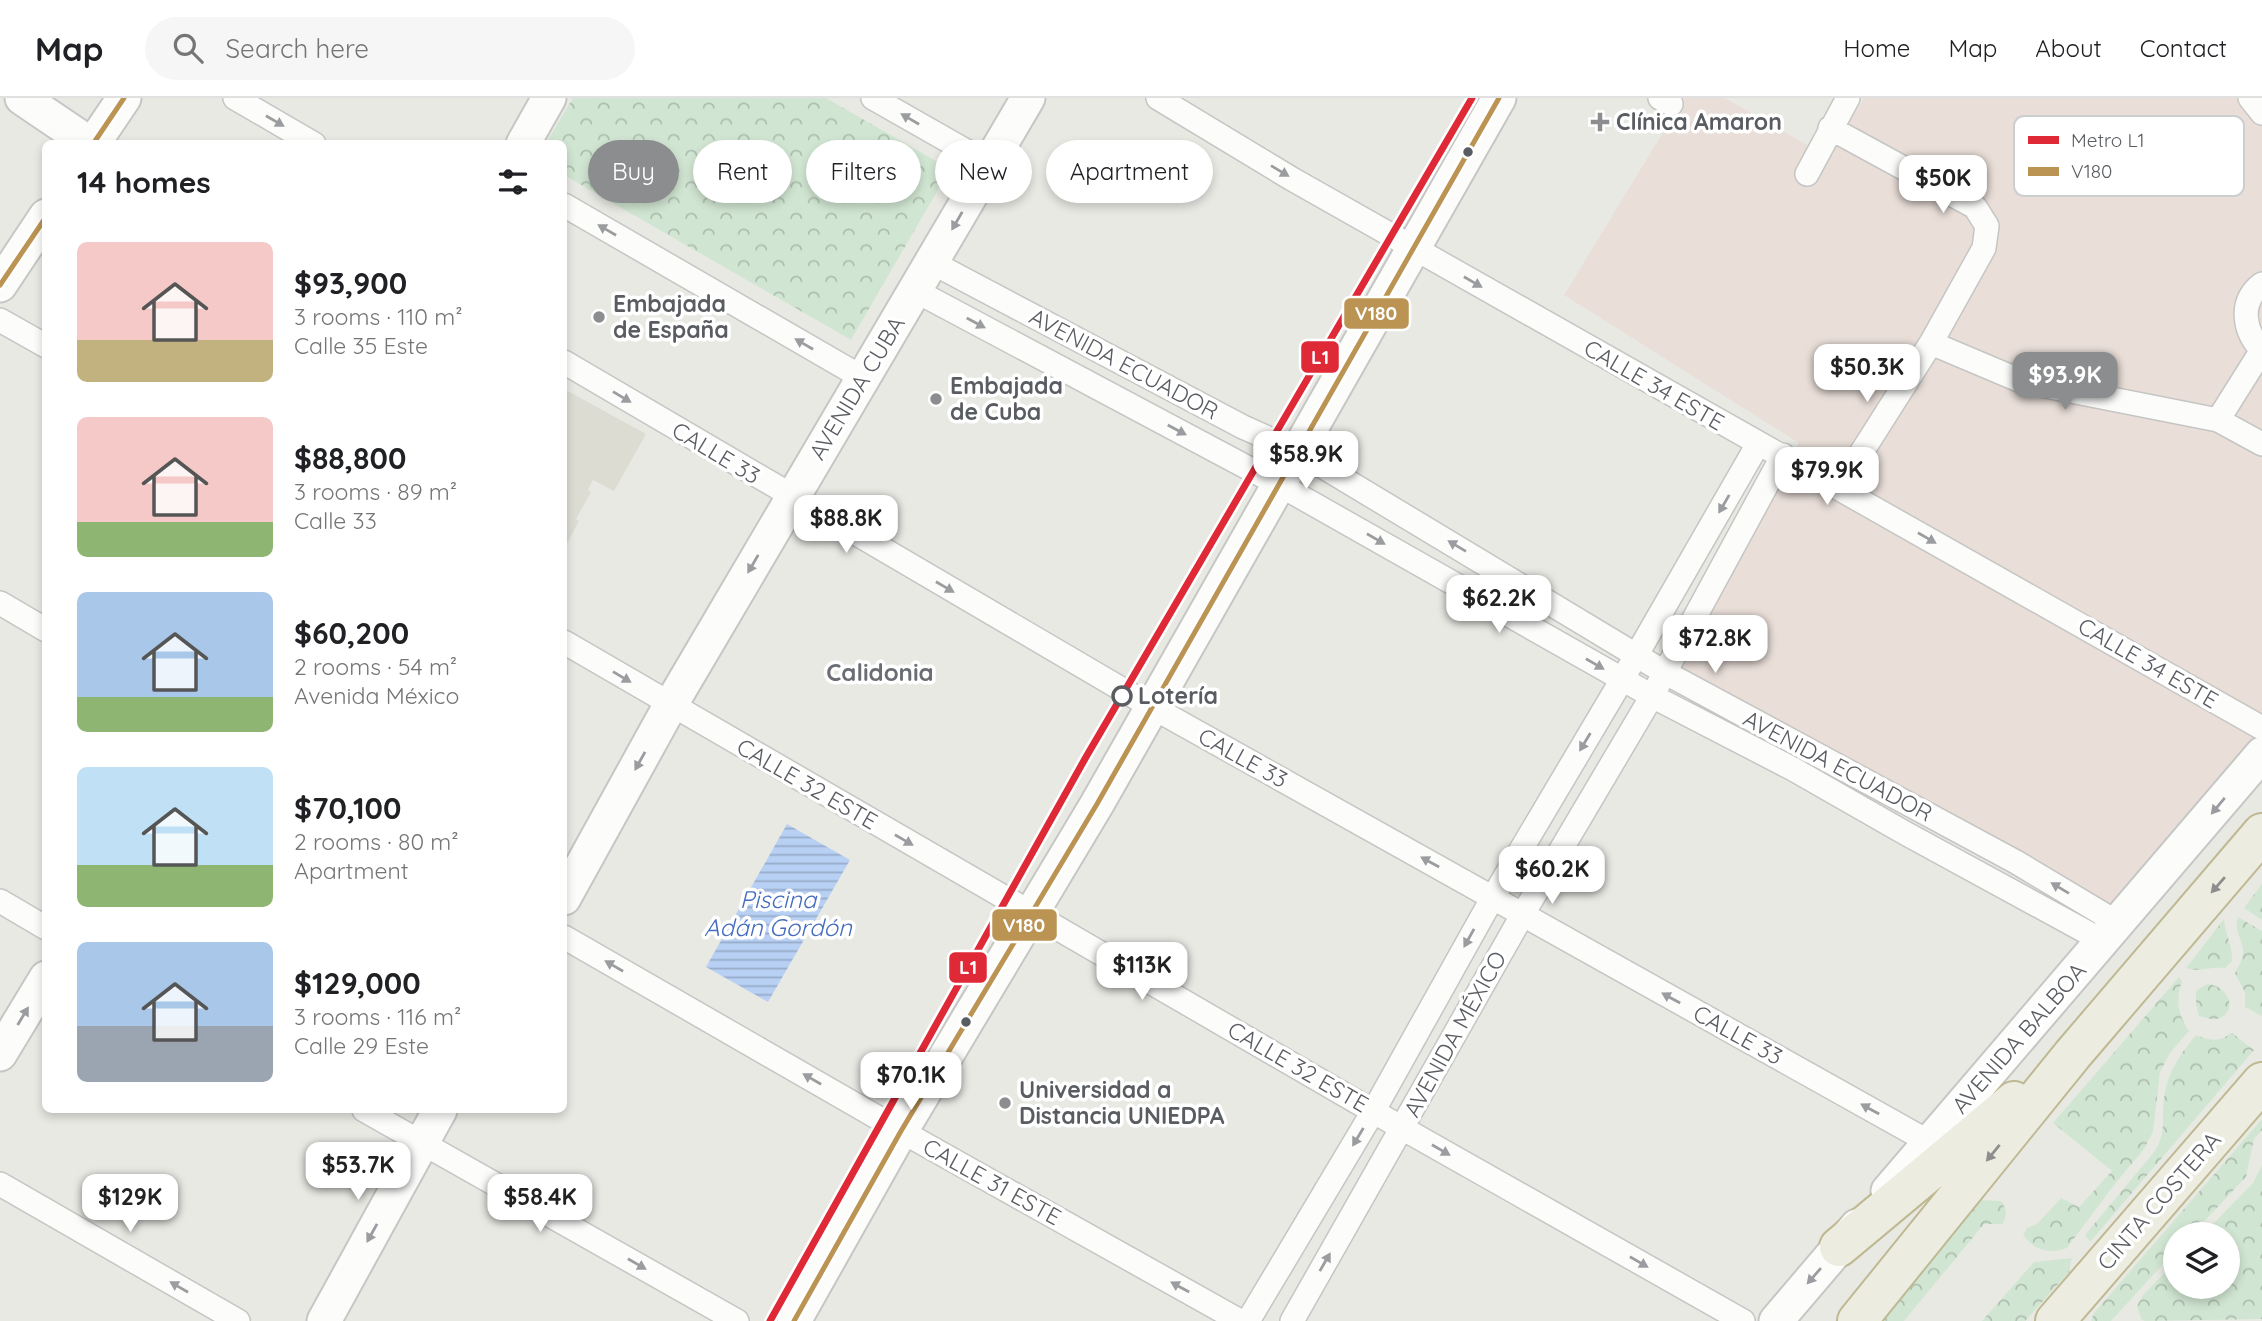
<!DOCTYPE html>
<html lang="en">
<head>
<meta charset="utf-8">
<style>
  body { margin:0; font-family:Quicksand,sans-serif; background:#f6f6f6; color:#202124; height:100vh; display:flex; flex-direction:column; font-size:26px; white-space:nowrap }
  * { box-sizing:border-box; margin:0 }
  p { font-size:23px; color:#757577 }
  .icon { flex:none; width:38px; height:38px; fill:none; stroke:currentColor; stroke-width:2; stroke-linecap:round; stroke-linejoin:round }
  .map { position:relative; flex:1; overflow:hidden }
  .panel { position:absolute; left:42px; top:42px; width:525px; height:973px; display:flex; flex-direction:column; background:#fff; border-radius:10px; box-shadow:0 4px 10px #0003 }
  .panel>* { flex:none }
  .top-card { position:absolute; left:588px; top:42px; width:665px; height:63px; display:flex; gap:14px }
  .controls { position:absolute; left:2163px; top:1124px; display:grid; gap:14px }
  .controls a { display:grid; place-items:center; width:77px; height:77px; border-radius:50%; background:#fff; box-shadow:0 4px 10px #0003; font-size:35px }
  .price { position:absolute; translate:-50% -60px; padding:0 16px; border-radius:14px; background:#fff; color:#222; font-size:23px; line-height:46px; filter:drop-shadow(0 2px 4px #0008) }
  .price::after { content:''; position:absolute; left:50%; top:42px; width:21px; height:16px; margin-left:-10px; background:inherit; clip-path:polygon(0 0,100% 0,50% 100%) }
  .price.selected { background:#8b8d8f; color:#fff }
  ul { padding:0; list-style:none }
  li { display:flex; align-items:center; gap:21px; height:175px; padding:0 35px }
  li span { display:grid; place-items:center; flex:none; width:196px; height:140px; border-radius:10px; color:#555 }
  li>.icon { margin-inline-start:auto }
  span .icon { width:84px; height:84px; fill:#fffc; stroke-width:1 }
  li b { font-size:30px }
  h2 { display:flex; justify-content:space-between; align-items:center; height:84px; padding:0 35px; font-size:30px }
  .pill { padding:0 24px; border-radius:32px; background:#fff; box-shadow:0 4px 10px #0003; font-size:24px; line-height:63px }
  .pill.selected { background:#8b8d8f; color:#fff }
  header { display:flex; align-items:center; gap:42px; box-sizing:border-box; height:98px; padding:0 35px; background:#fff; border-bottom:2px solid #e0e0e0 }
  header strong { font-size:33px }
  nav { display:flex; gap:38px; margin-inline-start:auto; font-size:24px }
  .search { width:490px; height:63px; background:#f6f6f6; display:flex; align-items:center; gap:18px; box-sizing:border-box; padding:0 24px; border-radius:38px; color:#757577; font-size:26px }
  .map>svg:first-child { display:block }
</style>
</head>
<body>
<header>
<strong>Map</strong>
<div class="search"><svg class="icon" aria-label="search" viewBox="0 0 24 24"><circle cx="10" cy="10" r="6"/><path d="M15 15l6 6"/></svg>Search here</div>
<nav><a>Home</a><a>Map</a><a>About</a><a>Contact</a></nav>
</header>
<div class="map">
<svg width="2262" height="1223" viewBox="0 0 2262 1223">
  <defs>
    <pattern id="park-crowns" width="20" height="18" patternUnits="userSpaceOnUse" patternTransform="scale(1.75)"><rect width="20" height="18" fill="#d1e6d2"/><path d="M2 6a3 3 0 1 1 6 0M12 15a3 3 0 1 1 6 0" fill="none" stroke="#adbeae"/></pattern>
    <pattern id="water-rules" width="6" height="5" patternUnits="userSpaceOnUse" patternTransform="scale(1.75)"><rect width="6" height="5" fill="#b7d0f4"/><path d="M0 2.5h6" fill="none" stroke="#98acc9"/></pattern>
  </defs>
  <rect width="100%" height="100%" fill="#e9e9e4"/>
  <path fill="#dddcd3" d="M 564,291 L 646,336 L 614,393 L 593,382 L 588,392 L 591,394 L 576,421 L 579,423 L 564,451 Z"/>
  <path fill="#e9ded8" d="M 1684,0 L 1725,0 L 1828,59 L 1864,0 L 2262,0 L 2262,639 L 2115,812 L 1673,572 L 1799,345 L 1564,197 Z"/>
  <path fill="url(#park-crowns)" d="M 573,0 L 826,0 L 950,71 L 851,242 L 564,77 L 564,46 L 546,45 Z
    M 2262,786 L 2262,822 L 2244,810 Z
    M 2238,819 L 2262,833 L 2262,918 L 2245,909 L 2245,894 L 2235,876 C 2237,870 2241,865 2242,860 C 2247,845 2232,834 2238,819 Z
    M 2224,821 C 2225,836 2233,848 2232,863 L 2225,870 C 2211,868 2198,875 2186,870 Z
    M 2179,879 L 2182,883 C 2175,903 2178,916 2189,933 L 2170,955 L 2160,974 L 2153,1034 L 2144,1051 L 2114,1087 L 2067,1150 C 2049,1157 2034,1152 2023,1137 L 2027,1130 L 2037,1126 L 2061,1100 L 2079,1109 L 2112,1073 L 2053,1025 Z
    M 2207,886 C 2233,888 2237,918 2216,921 C 2211,922 2204,919 2199,918 L 2196,907 L 2196,893 Z
    M 2232,935 L 2254,952 L 2090,1144 L 2085,1137 L 2155,1053 C 2167,1031 2161,1023 2164,1000 C 2167,975 2180,956 2196,937 C 2211,943 2218,944 2232,935 Z
    M 2262,1021 L 2262,1032 L 2254,1041 L 2246,1079 L 2192,1136 L 2175,1136 L 2175,1153 L 2111,1223 L 2091,1223 L 2094,1215 Z
    M 2262,1067 L 2262,1221 L 2145,1223 L 2141,1221 L 2137,1208 L 2143,1197 L 2175,1164 L 2175,1188 L 2228,1188 L 2228,1136 L 2203,1136 L 2253,1085 Z
    M 1979,1102 L 2001,1103 C 2007,1111 2007,1117 2003,1126 L 1984,1126 L 1904,1223 L 1880,1223 Z
    M 2072,1160 L 2069,1174 L 2025,1223 L 1982,1223 L 2034,1164 Z"/>
  <path fill="url(#water-rules)" d="M 787,726 L 850,762 L 768,904 L 706,869 Z"/>
  <g fill="none" stroke-linecap="round" stroke-linejoin="round">
    <g stroke="#c5c6c4" stroke-width="26">
      <path id="street" d="M 235,0 L 314,46
        M 873,0 L 989,66
        M 1158,0 L 1292,81 L 2262,630
        M 1660,0 L 1671,6
        M 2250,0 L 2262,15
        M 1830,30 L 1975,109 L 1987,128 L 1984,150 L 1931,245 L 1839,390
        M 1807,76 L 1848,0
        M 564,107 L 863,280
        M 933,165 L 1243,329 L 1297,353 L 1664,574 L 2016,764 L 2118,825
        M 2262,186 C 2238,204 2244,234 2262,252
        M 916,193 L 1278,386 L 1652,598 L 1793,671 L 1905,735 L 2103,843
        M 0,222 L 46,248
        M 1931,245 L 2021,283 L 2218,322 L 2262,346
        M 564,264 L 1152,609 L 1929,1044
        M 2218,322 L 2262,252
        M 0,505 L 46,532
        M 564,544 L 1402,1030 L 1743,1223
        M 0,803 L 46,830
        M 564,839 L 901,1033 L 1240,1223
        M 364,1012 L 737,1223
        M 0,1086 L 238,1223
        M 1248,1223 L 1374,1012 L 1493,799 L 1636,558 L 1758,346
        M 1292,1223 L 1523,816 L 1652,598 L 1783,357"/>
    </g>
    <g stroke="#c6c6c5" stroke-width="37">
      <path id="secondary" d="M 22,0 L 90,46
        M 93,46 L 124,0
        M 523,46 L 549,0
        M 0,187 L 46,118
        M 564,800 L 670,608 L 1028,0
        M 0,956 L 46,880
        M 1888,1093 L 2262,656
        M 324,1223 L 440,1012
        M 794,1223 L 901,1033 L 1097,706 L 1499,0
        M 1776,1223 L 1857,1128"/>
    </g>
    <g stroke="#bfb993" stroke-width="42">
      <path id="highway" d="M 1839,1149 L 2014,1003
        M 1857,1223 L 2073,956 L 2262,735
        M 2055,1223 L 2262,984"/>
    </g>
    <use href="#street" stroke="#fcfcfb" stroke-width="23"/>
    <use href="#secondary" stroke="#fcfcfb" stroke-width="33"/>
    <use href="#highway" stroke="#edece0" stroke-width="38"/>
    <g stroke="#fff" stroke-width="10">
      <path id="bus-1" d="M 93,46 L 124,0
        M 0,187 L 46,119
        M 794,1223 L 901,1033 L 1097,706 L 1499,0"/>
    </g>
    <use href="#bus-1" stroke="#bb9454" stroke-width="5"/>
    <g stroke="#fff" stroke-width="12">
      <path id="metro-1" d="M 770,1223 L 1086,659 L 1472,0"/>
    </g>
    <use href="#metro-1" stroke="#df2937" stroke-width="7"/>
  </g>
  <defs><path id="oneway-solid" d="M-6-.8H1V-3.2L6.5 0L1 3.2V.8H-6Z" transform="scale(1.75)"/></defs>
  <g fill="#9a9c9f">
    <use href="#oneway-solid" transform="translate(910 21) rotate(-150)"/>
    <use href="#oneway-solid" transform="translate(275 23) rotate(30)"/>
    <use href="#oneway-solid" transform="translate(1280 73) rotate(31)"/>
    <use href="#oneway-solid" transform="translate(957 123) rotate(120)"/>
    <use href="#oneway-solid" transform="translate(607 132) rotate(-150)"/>
    <use href="#oneway-solid" transform="translate(1473 184) rotate(30)"/>
    <use href="#oneway-solid" transform="translate(976 225) rotate(28)"/>
    <use href="#oneway-solid" transform="translate(804 246) rotate(-150)"/>
    <use href="#oneway-solid" transform="translate(622 299) rotate(31)"/>
    <use href="#oneway-solid" transform="translate(1177 332) rotate(28)"/>
    <use href="#oneway-solid" transform="translate(1724 406) rotate(120)"/>
    <use href="#oneway-solid" transform="translate(1927 440) rotate(30)"/>
    <use href="#oneway-solid" transform="translate(1376 441) rotate(30)"/>
    <use href="#oneway-solid" transform="translate(1457 448) rotate(-149)"/>
    <use href="#oneway-solid" transform="translate(753 466) rotate(120)"/>
    <use href="#oneway-solid" transform="translate(945 489) rotate(30)"/>
    <use href="#oneway-solid" transform="translate(1595 566) rotate(30)"/>
    <use href="#oneway-solid" transform="translate(622 579) rotate(31)"/>
    <use href="#oneway-solid" transform="translate(1585 644) rotate(121)"/>
    <use href="#oneway-solid" transform="translate(640 663) rotate(119)"/>
    <use href="#oneway-solid" transform="translate(2218 708) rotate(130)"/>
    <use href="#oneway-solid" transform="translate(904 742) rotate(30)"/>
    <use href="#oneway-solid" transform="translate(1430 764) rotate(-151)"/>
    <use href="#oneway-solid" transform="translate(2060 790) rotate(-149)"/>
    <use href="#oneway-solid" transform="translate(1469 840) rotate(119)"/>
    <use href="#oneway-solid" transform="translate(614 868) rotate(-150)"/>
    <use href="#oneway-solid" transform="translate(1671 900) rotate(-151)"/>
    <use href="#oneway-solid" transform="translate(23 918) rotate(-59)"/>
    <use href="#oneway-solid" transform="translate(812 981) rotate(-150)"/>
    <use href="#oneway-solid" transform="translate(1870 1011) rotate(-151)"/>
    <use href="#oneway-solid" transform="translate(1358 1039) rotate(121)"/>
    <use href="#oneway-solid" transform="translate(1441 1052) rotate(30)"/>
    <use href="#oneway-solid" transform="translate(372 1135) rotate(119)"/>
    <use href="#oneway-solid" transform="translate(1325 1164) rotate(-60)"/>
    <use href="#oneway-solid" transform="translate(1639 1164) rotate(30)"/>
    <use href="#oneway-solid" transform="translate(637 1166) rotate(30)"/>
    <use href="#oneway-solid" transform="translate(1814 1178) rotate(131)"/>
    <use href="#oneway-solid" transform="translate(179 1189) rotate(-150)"/>
    <use href="#oneway-solid" transform="translate(1180 1189) rotate(-151)"/>
  </g>
  <g fill="#8d8e8d">
    <use href="#oneway-solid" transform="translate(2218 787) rotate(131)"/>
    <use href="#oneway-solid" transform="translate(1993 1055) rotate(129)"/>
  </g>
  <g fill="#8b8d8f" stroke="#fff" stroke-width="2.5">
    <path d="M1596.5 13.5h7v7h7v7h-7v7h-7v-7h-7v-7h7z"/>
    <circle cx="599" cy="219" r="7"/>
    <circle cx="936" cy="301" r="7"/>
    <circle cx="1005" cy="1005" r="7"/>
  </g>
  <g fill="#595c61" stroke="#fff" stroke-width="2.5">
    <circle cx="1468" cy="54" r="6"/>
    <circle cx="966" cy="924" r="6"/>
  </g>
  <circle fill="#fff" stroke="#595c61" stroke-width="3.5" cx="1122" cy="598" r="9"/>
  <g text-anchor="middle" stroke-width="7" stroke-linejoin="round" paint-order="stroke">
    <g font-size="23" font-weight="bold" fill="#595c61" stroke="#fff" text-anchor="start">
      <text x="1616" y="32">Clínica Amaron</text>
      <text x="613" y="214">Embajada<tspan x="613" dy="26">de España</tspan></text>
      <text x="950" y="296">Embajada<tspan x="950" dy="26">de Cuba</tspan></text>
      <text x="1019" y="1000">Universidad a<tspan x="1019" dy="26">Distancia UNIEDPA</tspan></text>
    </g>
    <g font-size="23" fill="#595c61" stroke="#fff">
      <text transform="translate(1124 266) rotate(28)" y="8">AVENIDA ECUADOR</text>
      <text transform="translate(1654 287) rotate(30)" y="8">CALLE 34 ESTE</text>
      <text transform="translate(857 290) rotate(-59)" y="8">AVENIDA CUBA</text>
      <text transform="translate(716 355) rotate(31)" y="8">CALLE 33</text>
      <text transform="translate(2148 565) rotate(30)" y="8">CALLE 34 ESTE</text>
      <text transform="translate(1243 660) rotate(29)" y="8">CALLE 33</text>
      <text transform="translate(1838 668) rotate(28)" y="8">AVENIDA ECUADOR</text>
      <text transform="translate(807 686) rotate(30)" y="8">CALLE 32 ESTE</text>
      <text transform="translate(1455 936) rotate(-61)" y="8">AVENIDA MÉXICO</text>
      <text transform="translate(1738 937) rotate(29)" y="8">CALLE 33</text>
      <text transform="translate(2019 940) rotate(-49)" y="8">AVENIDA BALBOA</text>
      <text transform="translate(1298 969) rotate(30)" y="8">CALLE 32 ESTE</text>
      <text transform="translate(992 1084) rotate(29)" y="8">CALLE 31 ESTE</text>
      <text transform="translate(2159 1103) rotate(-49)" y="8">CINTA COSTERA</text>
    </g>
    <g font-size="23" font-weight="bold" fill="#595c61" stroke="#fff" text-anchor="start">
      <text x="1138" y="606">Lotería</text>
    </g>
    <g font-size="24" font-weight="bold" fill="#6a6d73" stroke="#fff">
      <text x="880" y="583">Calidonia</text>
    </g>
    <g font-size="24" font-style="italic" fill="#456cbd" stroke="#fff">
      <text x="778" y="810">Piscina<tspan x="778" dy="28">Adán Gordón</tspan></text>
    </g>
  </g>
  <rect x="2014" y="18" width="230" height="80" rx="10" fill="#fff" stroke="#cdced0" stroke-width="2"/>
  <rect x="2028" y="38" width="31" height="8" fill="#df2937"/>
  <rect x="2028" y="69" width="31" height="9" fill="#bb9454"/>
  <g font-size="19" fill="#595c61">
    <text x="2071" y="49">Metro L1</text>
    <text x="2071" y="80">V180</text>
  </g>
  <g stroke="#fff" stroke-width="2.5">
    <rect x="1343" y="199" width="67" height="33" rx="7" fill="#bb9454"/>
    <rect x="1300" y="242" width="40" height="34" rx="7" fill="#df2937"/>
    <rect x="991" y="810" width="67" height="34" rx="7" fill="#bb9454"/>
    <rect x="948" y="853" width="40" height="33" rx="7" fill="#df2937"/>
  </g>
  <g font-size="19" text-anchor="middle" font-weight="bold" fill="#fff">
    <text x="1376" y="222">V180</text>
    <text x="1320" y="266">L1</text>
    <text x="1024" y="834">V180</text>
    <text x="968" y="876">L1</text>
  </g>
</svg>
<div class="controls">
<a><svg class="icon" aria-label="layers" viewBox="0 0 24 24"><path d="M12 4l9 5-9 5-9-5zM3 14l9 5 9-5"/></svg></a>
</div>
<b class="price" style="left:1943px;top:117px">$50K</b>
<b class="price" style="left:1867px;top:306px">$50.3K</b>
<b class="price selected" style="left:2065px;top:314px">$93.9K</b>
<b class="price" style="left:1306px;top:393px">$58.9K</b>
<b class="price" style="left:1827px;top:409px">$79.9K</b>
<b class="price" style="left:846px;top:457px">$88.8K</b>
<b class="price" style="left:1499px;top:537px">$62.2K</b>
<b class="price" style="left:1715px;top:577px">$72.8K</b>
<b class="price" style="left:1552px;top:808px">$60.2K</b>
<b class="price" style="left:1142px;top:904px">$113K</b>
<b class="price" style="left:911px;top:1014px">$70.1K</b>
<b class="price" style="left:358px;top:1104px">$53.7K</b>
<b class="price" style="left:130px;top:1136px">$129K</b>
<b class="price" style="left:540px;top:1136px">$58.4K</b>
<div class="top-card">
<a class="pill selected">Buy</a>
<a class="pill">Rent</a>
<a class="pill">Filters</a>
<a class="pill">New</a>
<a class="pill">Apartment</a>
</div>
<section class="panel">
<h2>14 homes<svg class="icon" aria-label="filters" viewBox="0 0 24 24"><path d="M4 7h16M4 17h16"/><circle cx="9" cy="7" r="2"/><circle cx="15" cy="17" r="2"/></svg></h2>
<ul>
<li><span style="background:linear-gradient(#f6c9c9 70%,#c2b280 0)"><svg class="icon" aria-label="home" viewBox="0 0 24 24"><path d="M3 11l9-7 9 7M6 9v11h12V9"/></svg></span><div><b>$93,900</b><p>3 rooms · 110 m²</p><p>Calle 35 Este</p></div></li>
<li><span style="background:linear-gradient(#f6c9c9 75%,#8fb573 0)"><svg class="icon" aria-label="home" viewBox="0 0 24 24"><path d="M3 11l9-7 9 7M6 9v11h12V9"/></svg></span><div><b>$88,800</b><p>3 rooms · 89 m²</p><p>Calle 33</p></div></li>
<li><span style="background:linear-gradient(#a9c7e8 75%,#8fb573 0)"><svg class="icon" aria-label="home" viewBox="0 0 24 24"><path d="M3 11l9-7 9 7M6 9v11h12V9"/></svg></span><div><b>$60,200</b><p>2 rooms · 54 m²</p><p>Avenida México</p></div></li>
<li><span style="background:linear-gradient(#bfe0f5 70%,#8fb573 0)"><svg class="icon" aria-label="home" viewBox="0 0 24 24"><path d="M3 11l9-7 9 7M6 9v11h12V9"/></svg></span><div><b>$70,100</b><p>2 rooms · 80 m²</p><p>Apartment</p></div></li>
<li><span style="background:linear-gradient(#a9c7e8 60%,#9aa5b1 0)"><svg class="icon" aria-label="home" viewBox="0 0 24 24"><path d="M3 11l9-7 9 7M6 9v11h12V9"/></svg></span><div><b>$129,000</b><p>3 rooms · 116 m²</p><p>Calle 29 Este</p></div></li>
</ul>
</section>
</div>
</body>
</html>
